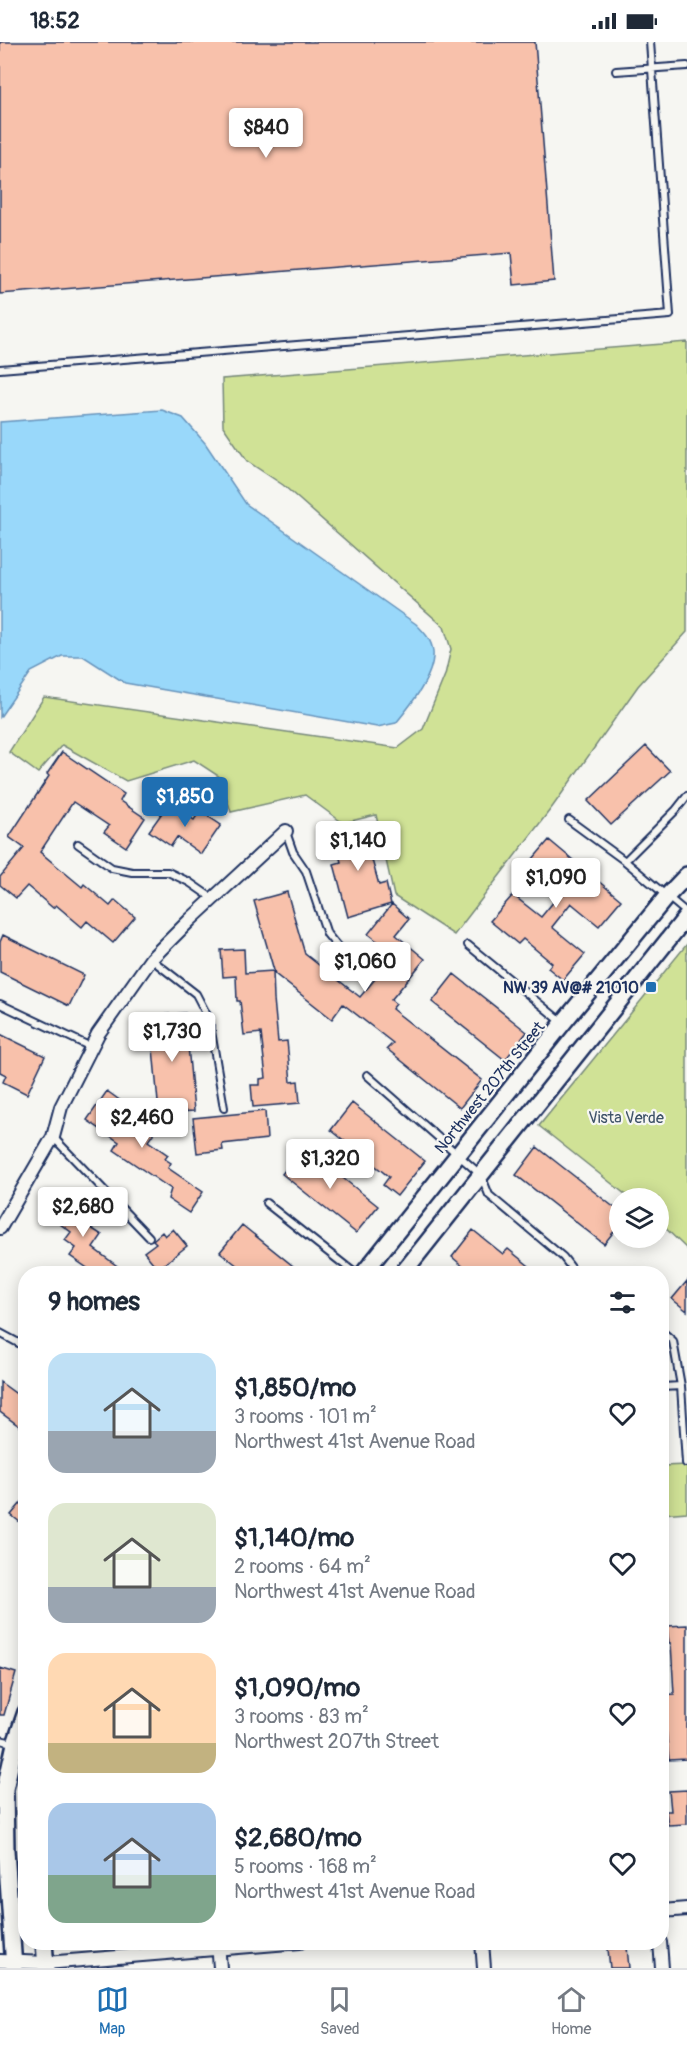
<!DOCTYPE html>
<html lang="en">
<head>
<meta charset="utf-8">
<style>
  body { margin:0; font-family:Pangolin,sans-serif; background:#f6f6f7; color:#1f2937; height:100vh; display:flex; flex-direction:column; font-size:22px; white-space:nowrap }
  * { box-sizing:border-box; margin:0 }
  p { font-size:20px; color:#747a83 }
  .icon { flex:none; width:33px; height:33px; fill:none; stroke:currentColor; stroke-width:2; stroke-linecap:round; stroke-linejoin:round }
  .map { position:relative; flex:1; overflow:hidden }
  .details { position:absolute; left:18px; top:1224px; width:651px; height:684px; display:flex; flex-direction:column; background:#fff; border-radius:24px; box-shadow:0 3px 15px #0003 }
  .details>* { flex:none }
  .controls { position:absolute; left:609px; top:1146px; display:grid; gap:12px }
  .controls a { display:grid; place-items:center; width:60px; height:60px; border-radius:50%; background:#fff; box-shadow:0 3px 15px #0003; font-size:30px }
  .price { position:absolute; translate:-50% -51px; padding:0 14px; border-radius:6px; background:#fff; color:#222; font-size:20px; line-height:39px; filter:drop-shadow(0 2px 3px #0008) }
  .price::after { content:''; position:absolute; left:50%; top:36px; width:18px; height:14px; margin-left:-9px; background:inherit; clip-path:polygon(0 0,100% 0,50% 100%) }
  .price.on { background:#1f6fb2; color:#fff }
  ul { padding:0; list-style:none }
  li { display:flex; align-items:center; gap:18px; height:150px; padding:0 30px }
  li span { display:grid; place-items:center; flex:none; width:168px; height:120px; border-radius:18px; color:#555 }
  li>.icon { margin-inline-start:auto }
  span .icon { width:72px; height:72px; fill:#fffc; stroke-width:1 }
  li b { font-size:26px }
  h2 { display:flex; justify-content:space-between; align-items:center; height:72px; padding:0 30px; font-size:26px }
  .status { display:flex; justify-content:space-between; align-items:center; height:42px; padding:0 30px; background:#fff; direction:ltr }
  .status svg { height:16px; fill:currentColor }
  .dock { display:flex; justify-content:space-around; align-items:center; height:84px; border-top:2px solid #e0e1e3; background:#fff; font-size:16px; color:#747a83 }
  .dock a { display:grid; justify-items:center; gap:3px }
  .dock .on { color:#1f6fb2 }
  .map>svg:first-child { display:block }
</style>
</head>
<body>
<div class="status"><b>18:52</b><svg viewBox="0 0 49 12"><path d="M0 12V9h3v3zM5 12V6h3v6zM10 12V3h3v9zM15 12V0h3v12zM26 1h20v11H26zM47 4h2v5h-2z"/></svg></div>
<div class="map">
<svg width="687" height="1926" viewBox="0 0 687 1926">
  <rect width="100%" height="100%" fill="#f6f6f2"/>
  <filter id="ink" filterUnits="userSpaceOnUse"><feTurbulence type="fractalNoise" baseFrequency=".0167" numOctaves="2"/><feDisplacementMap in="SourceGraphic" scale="12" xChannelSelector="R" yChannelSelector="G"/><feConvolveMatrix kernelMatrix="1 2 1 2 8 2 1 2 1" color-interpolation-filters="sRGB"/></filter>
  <g filter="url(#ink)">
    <path fill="#d0e296" stroke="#76887a" stroke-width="1.5" d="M 687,300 L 687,590 L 638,644 L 553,764 L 454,893 L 394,854 L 376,773 L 343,781 L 305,753 L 231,770 L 220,735 L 194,718 L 126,739 L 62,703 L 38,731 L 9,710 L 44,655 L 398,706 L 423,687 L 445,633 L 451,607 L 444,585 L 283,443 L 247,419 L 223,384 L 222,337 Z
      M 687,902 L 687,1207 L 659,1180 L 658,1156 L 630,1156 L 539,1084 Z
      M 687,1423 L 687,1470 L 662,1472 L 662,1424 Z"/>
    <path fill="#99d8fa" stroke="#6794bc" stroke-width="1.5" d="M 162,368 L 183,376 L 205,401 L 246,462 L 416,582 C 424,590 432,598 433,610 C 435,633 410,664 396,681 L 377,685 L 125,641 L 83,614 L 62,614 L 31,630 L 0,675 L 0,380 Z"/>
    <path fill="#f8c1ab" stroke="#1b2f5e" stroke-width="1.5" d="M 0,0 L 535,0 L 554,239 L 514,243 L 511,211 L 0,252 Z
      M 646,704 L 670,729 L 611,783 L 588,759 Z
      M 62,710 L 124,752 L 120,759 L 145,776 L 126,805 L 104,790 L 109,784 L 73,760 L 40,810 L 82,845 L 84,842 L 110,864 L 115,858 L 135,875 L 113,901 L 87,879 L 82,885 L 56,863 L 53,866 L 27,844 L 16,856 L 0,843 L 0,835 L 24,806 L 9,795 L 49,734 L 47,732 Z
      M 169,761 L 194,778 L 200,769 L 221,783 L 201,812 L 177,795 L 171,804 L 149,789 Z
      M 366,781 L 372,806 L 369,807 L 379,843 L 386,841 L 391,862 L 348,875 L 334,822 L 341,820 L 333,790 Z
      M 549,798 L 621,858 L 599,884 L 571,861 L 552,885 L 585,912 L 563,938 L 548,926 L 552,921 L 523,897 L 518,902 L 490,879 L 513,853 L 541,875 L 560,852 L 527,824 Z
      M 287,850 L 305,912 L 360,955 L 395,913 L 368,892 L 392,862 L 409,877 L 396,893 L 425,917 L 391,958 L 396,962 L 392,967 L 482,1038 L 460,1066 L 387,1007 L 393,1001 L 343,962 L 332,977 L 275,932 L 254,859 Z
      M 3,893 L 84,933 L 69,964 L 0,930 L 0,900 Z
      M 244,907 L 245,931 L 273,929 L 274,957 L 278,1000 L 287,999 L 291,1040 L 298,1039 L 300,1061 L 253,1065 L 251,1043 L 260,1043 L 260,1037 L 266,1036 L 261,991 L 244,993 L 240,959 L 237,959 L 236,934 L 223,935 L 221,908 Z
      M 454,932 L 527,990 L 505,1018 L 432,960 Z
      M 185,971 L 194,1069 L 159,1071 L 150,974 Z
      M 0,992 L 45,1014 L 27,1052 L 3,1040 L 6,1033 L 0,1030 Z
      M 107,1049 L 129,1065 L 126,1069 L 153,1087 L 153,1092 L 148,1099 L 168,1113 L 165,1117 L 171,1121 L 168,1126 L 203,1150 L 189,1171 L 168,1157 L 171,1147 L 114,1108 L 119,1100 L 87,1078 Z
      M 352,1061 L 425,1119 L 397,1154 L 383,1143 L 389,1135 L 331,1088 Z
      M 265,1069 L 267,1097 L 222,1102 L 223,1108 L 197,1111 L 193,1076 Z
      M 304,1105 L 378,1164 L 356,1191 L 282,1132 Z
      M 537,1105 L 620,1170 L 620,1182 L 604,1202 L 516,1133 Z
      M 63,1153 L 86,1169 L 80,1179 L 102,1193 L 93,1206 L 128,1232 L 96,1232 L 70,1214 L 76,1206 L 65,1198 L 71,1190 L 49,1174 Z
      M 242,1183 L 303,1232 L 248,1232 L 220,1210 Z
      M 173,1187 L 187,1204 L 158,1227 L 144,1210 L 156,1201 L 153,1198 L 162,1190 L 165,1194 Z
      M 473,1188 L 503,1212 L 508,1207 L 539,1232 L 472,1232 L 452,1215 Z
      M 687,1239 L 687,1269 L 672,1257 Z
      M 0,1340 L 26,1359 L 26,1389 L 0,1370 Z
      M 26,1455 L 26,1485 L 11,1473 Z
      M 687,1583 L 687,1717 L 669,1718 L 663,1653 L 674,1652 L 671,1601 L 669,1601 L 667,1584 Z
      M 0,1626 L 16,1631 L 4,1673 L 0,1673 Z
      M 687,1748 L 687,1782 L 668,1783 L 666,1769 L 671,1769 L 669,1749 Z
      M 627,1905 L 629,1926 L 610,1926 L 608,1907 Z"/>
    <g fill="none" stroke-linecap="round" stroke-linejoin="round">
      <g stroke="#1b2f5e" stroke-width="10">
        <path id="service" d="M 616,29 L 687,24
          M 0,327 L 670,273 L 650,0
          M 569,778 L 625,819 L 687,871
          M 286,790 L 293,810 L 306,829 L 327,892 L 341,909 L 370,926
          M 78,802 L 112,826 L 132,830 L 168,830 L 189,840 L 212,856
          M 625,819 L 676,768 L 687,754
          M 468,903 L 563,981
          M 151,917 L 196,952 L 209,977 L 224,1066
          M 0,962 L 91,1005
          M 367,1033 L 481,1133 L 489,1153 L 563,1215 L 576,1232
          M 53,1095 L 149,1195
          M 266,1161 L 356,1232
          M 0,1291 L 26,1305
          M 662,1292 L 665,1292 L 673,1299 L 681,1344
          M 662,1345 L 681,1344 L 686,1421
          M 0,1698 L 26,1704"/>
      </g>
      <g stroke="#1b2f5e" stroke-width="16">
        <path id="minor" d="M 0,1186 L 53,1095 L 61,1065 L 98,992 L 151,917 L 190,878 L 286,789
          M 662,1869 L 687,1867
          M 218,1900 L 220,1926
          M 482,1900 L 484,1926
          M 660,1900 L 662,1926
          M 0,1919 L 46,1921 L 300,1900"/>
      </g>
      <g stroke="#1b2f5e" stroke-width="20">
        <path id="tertiary" d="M 363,1232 L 563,981 L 667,854 L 687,833
          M 402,1232 L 687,874
          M 44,1900 L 46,1926
          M 14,1926 L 6,1808 L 5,1747 L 15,1702 L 26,1670"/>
      </g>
      <use href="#service" stroke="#f6f6f2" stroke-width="6"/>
      <use href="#minor" stroke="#f6f6f2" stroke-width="12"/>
      <use href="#tertiary" stroke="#f6f6f2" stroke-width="15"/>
    </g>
  </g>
  <rect fill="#1f6fb2" stroke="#f6f6f2" stroke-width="2" x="645" y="939" width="12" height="12" rx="3"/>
  <g text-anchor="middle" stroke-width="4.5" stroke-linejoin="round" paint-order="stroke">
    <g font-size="16" font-weight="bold" fill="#1b2f5e" stroke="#f6f6f2" text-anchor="end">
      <text x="639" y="951">NW 39 AV@# 21010</text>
    </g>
    <g font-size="16" fill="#1b2f5e" stroke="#f6f6f2">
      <text transform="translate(489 1045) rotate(-51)" y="6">Northwest 207th Street</text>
    </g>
    <g font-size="16" fill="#3f5369" stroke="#f6f6f2">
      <text x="626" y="1081">Vista Verde</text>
    </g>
  </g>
</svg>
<div class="controls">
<a><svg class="icon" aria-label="layers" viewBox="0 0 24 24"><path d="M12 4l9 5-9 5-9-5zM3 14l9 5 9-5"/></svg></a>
</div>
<b class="price" style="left:266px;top:117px">$840</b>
<b class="price on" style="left:185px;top:786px">$1,850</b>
<b class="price" style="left:358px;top:830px">$1,140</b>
<b class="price" style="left:556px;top:867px">$1,090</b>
<b class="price" style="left:365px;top:951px">$1,060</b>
<b class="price" style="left:172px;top:1021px">$1,730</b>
<b class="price" style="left:142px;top:1107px">$2,460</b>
<b class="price" style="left:330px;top:1148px">$1,320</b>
<b class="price" style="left:83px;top:1196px">$2,680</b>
<section class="details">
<h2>9 homes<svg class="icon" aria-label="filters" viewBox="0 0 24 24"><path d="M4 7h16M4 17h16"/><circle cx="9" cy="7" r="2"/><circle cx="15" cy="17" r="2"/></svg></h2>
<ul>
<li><span style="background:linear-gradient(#bfe0f5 65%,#9aa5b1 0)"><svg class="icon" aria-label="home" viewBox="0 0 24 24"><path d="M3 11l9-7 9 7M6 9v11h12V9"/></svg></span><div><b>$1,850/mo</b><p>3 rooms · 101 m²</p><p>Northwest 41st Avenue Road</p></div><svg class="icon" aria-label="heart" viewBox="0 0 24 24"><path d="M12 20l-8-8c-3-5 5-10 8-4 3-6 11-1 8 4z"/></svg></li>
<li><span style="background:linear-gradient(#dfe7d0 70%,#9aa5b1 0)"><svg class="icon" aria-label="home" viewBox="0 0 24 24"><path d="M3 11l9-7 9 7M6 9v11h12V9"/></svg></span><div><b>$1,140/mo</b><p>2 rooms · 64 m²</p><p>Northwest 41st Avenue Road</p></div><svg class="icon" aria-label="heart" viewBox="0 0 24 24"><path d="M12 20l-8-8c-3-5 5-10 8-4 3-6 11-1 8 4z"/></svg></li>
<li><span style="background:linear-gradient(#ffd9b3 75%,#c2b280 0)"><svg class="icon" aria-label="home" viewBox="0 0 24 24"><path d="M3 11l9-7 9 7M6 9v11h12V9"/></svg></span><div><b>$1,090/mo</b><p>3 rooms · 83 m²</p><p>Northwest 207th Street</p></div><svg class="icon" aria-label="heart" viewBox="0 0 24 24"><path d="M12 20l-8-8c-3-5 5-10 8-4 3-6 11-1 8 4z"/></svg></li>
<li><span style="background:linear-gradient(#a9c7e8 60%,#7fa58c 0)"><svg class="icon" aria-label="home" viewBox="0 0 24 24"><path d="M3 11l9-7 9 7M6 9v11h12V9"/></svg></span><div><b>$2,680/mo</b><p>5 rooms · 168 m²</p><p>Northwest 41st Avenue Road</p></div><svg class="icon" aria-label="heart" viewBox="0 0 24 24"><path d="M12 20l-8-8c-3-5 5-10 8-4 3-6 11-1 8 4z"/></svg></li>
</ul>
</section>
</div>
<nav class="dock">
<a class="on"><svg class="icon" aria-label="map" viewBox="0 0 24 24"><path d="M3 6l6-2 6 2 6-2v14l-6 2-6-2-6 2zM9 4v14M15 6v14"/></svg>Map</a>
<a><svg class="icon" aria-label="saved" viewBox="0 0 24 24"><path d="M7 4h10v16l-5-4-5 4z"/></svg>Saved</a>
<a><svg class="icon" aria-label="home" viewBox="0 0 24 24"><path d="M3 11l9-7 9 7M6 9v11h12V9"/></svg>Home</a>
</nav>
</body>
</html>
